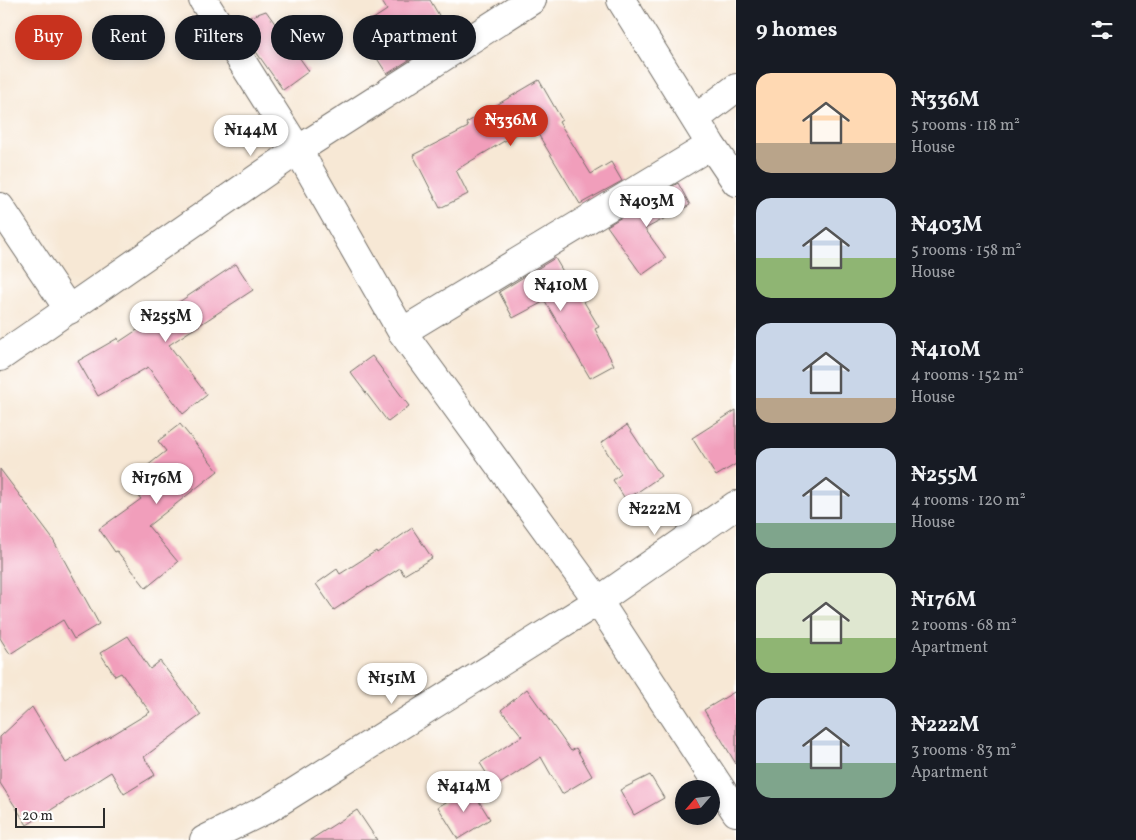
<!DOCTYPE html>
<html lang="en">
<head>
<meta charset="utf-8">
<style>
  body { margin:0; font-family:Vollkorn,serif; background:#242831; color:#f1f3f6; height:100vh; display:flex; flex-direction:column; font-size:19px; white-space:nowrap }
  * { box-sizing:border-box; margin:0 }
  p { font-size:16px; color:#9ea1a6 }
  .icon { flex:none; width:28px; height:28px; fill:none; stroke:currentColor; stroke-width:2; stroke-linecap:round; stroke-linejoin:round }
  .map { position:relative; flex:1; overflow:hidden }
  .sheet { display:flex; flex-direction:column; background:#171b24; width:400px }
  .sheet>* { flex:none }
  .banner { position:absolute; left:15px; top:15px; width:475px; height:45px; display:flex; gap:10px }
  .needle { width:32px; rotate:242deg }
  .fabs { position:absolute; left:675px; top:780px; display:grid; gap:10px }
  .fabs a { display:grid; place-items:center; width:45px; height:45px; border-radius:50%; background:#171b24; box-shadow:0 2px 8px #0003; font-size:25px }
  .scale { position:absolute; left:15px; bottom:12px; width:90px; box-sizing:border-box; padding-left:5px; border:2px solid #2b2b2b; border-top:0; font-size:14px; line-height:18px; white-space:nowrap; color:#2b2b2b; -webkit-text-stroke:4px #fff; paint-order:stroke }
  .price { position:absolute; translate:-50% -42px; padding:0 11px; border-radius:18px; background:#fff; color:#222; font-size:16px; line-height:32px; filter:drop-shadow(0 1px 2px #0008) }
  .price::after { content:''; position:absolute; left:50%; top:30px; width:15px; height:11px; margin-left:-8px; background:inherit; clip-path:polygon(0 0,100% 0,50% 100%) }
  .price.current { background:#c8321e; color:#fff }
  ul { padding:0; list-style:none }
  li { display:flex; align-items:center; gap:15px; height:125px; padding:0 20px }
  li span { display:grid; place-items:center; flex:none; width:140px; height:100px; border-radius:15px; color:#555 }
  li>.icon { margin-inline-start:auto }
  span .icon { width:60px; height:60px; fill:#fffc; stroke-width:1 }
  li b { font-size:21px }
  h2 { display:flex; justify-content:space-between; align-items:center; height:60px; padding:0 20px; font-size:21px }
  .pill { padding:0 18px; border-radius:22px; background:#171b24; box-shadow:0 2px 8px #0003; font-size:18px; line-height:45px }
  .pill.current { background:#c8321e; color:#fff }
  main { display:flex; flex:1; min-height:0 }
  .map>svg:first-child { display:block }
</style>
</head>
<body>
<main>
<div class="map">
<svg width="736" height="840" viewBox="0 0 736 840">
  <rect width="100%" height="100%" fill="#fff"/>
  <filter id="ink" filterUnits="userSpaceOnUse"><feTurbulence type="fractalNoise" baseFrequency=".02" numOctaves="2"/><feDisplacementMap in="SourceGraphic" scale="10" xChannelSelector="R" yChannelSelector="G"/><feConvolveMatrix kernelMatrix="1 2 1 2 8 2 1 2 1" color-interpolation-filters="sRGB"/></filter>
  <filter id="wash" filterUnits="userSpaceOnUse"><feTurbulence type="fractalNoise" baseFrequency=".0096" numOctaves="4" result="noise"/><feDisplacementMap in="SourceGraphic" scale="20" xChannelSelector="R" yChannelSelector="G"/><feGaussianBlur stdDeviation="1.12" result="paint"/><feColorMatrix in="noise" values="0 0 0 0 0 0 0 0 0 0 0 0 0 0 0 0 0 1.4 0 .05"/><feComposite in="paint" operator="in"/></filter>
  <g filter="url(#wash)">
    <rect width="100%" height="100%" fill="#f7e8d5"/>
    <g id="blocks">
      <path fill="#f19ebb" d="M 381,0 L 430,0 L 450,34 L 387,74 L 358,29 L 387,10 Z
        M 266,11 L 309,71 L 283,90 L 235,22 Z
        M 539,80 L 562,120 L 559,122 L 591,174 L 611,162 L 622,181 L 580,204 L 538,134 L 537,135 L 531,125 L 456,170 L 468,194 L 440,208 L 413,155 L 468,127 L 466,123 Z
        M 678,183 L 690,205 L 645,229 L 666,258 L 642,275 L 607,226 Z
        M 555,258 L 575,292 L 577,290 L 599,327 L 595,329 L 614,365 L 590,378 L 545,301 L 513,318 L 499,292 Z
        M 236,264 L 253,290 L 169,345 L 207,395 L 183,414 L 148,367 L 98,396 L 78,361 L 118,338 L 119,342 Z
        M 372,356 L 409,406 L 388,422 L 350,372 Z
        M 736,410 L 736,464 L 716,476 L 692,438 Z
        M 180,424 L 218,471 L 148,526 L 178,562 L 146,588 L 117,551 L 115,552 L 99,529 L 141,499 L 127,482 L 166,451 L 158,441 Z
        M 627,425 L 661,476 L 626,500 L 613,480 L 621,474 L 601,443 Z
        M 0,469 L 52,538 L 99,624 L 74,639 L 63,620 L 10,654 L 0,638 Z
        M 412,528 L 432,558 L 404,575 L 400,568 L 369,588 L 368,587 L 334,610 L 316,584 L 337,569 L 340,574 L 376,551 L 377,553 Z
        M 128,636 L 150,669 L 160,661 L 201,715 L 144,757 L 155,775 L 124,794 L 111,772 L 27,825 L 0,783 L 0,737 L 32,707 L 66,763 L 150,712 L 121,673 L 115,676 L 100,653 Z
        M 527,689 L 571,751 L 576,748 L 592,776 L 562,794 L 541,757 L 495,787 L 480,763 L 522,736 L 501,710 Z
        M 736,691 L 736,764 L 704,710 Z
        M 650,775 L 664,798 L 634,815 L 620,790 Z
        M 470,787 L 490,819 L 458,839 L 438,807 Z
        M 357,810 L 377,840 L 310,840 Z"/>
    </g>
  </g>
  <g filter="url(#ink)">
    <use href="#blocks" fill-opacity="0" stroke="#726d66" stroke-width="1"/>
    <g fill="none" stroke-linecap="round" stroke-linejoin="round">
      <g stroke="#726d66" stroke-width="30">
        <path id="minor" d="M 203,0 L 298,150 L 402,332 L 598,601 L 736,812
          M 621,0 L 711,145 L 736,182
          M 695,119 L 736,88
          M 0,207 L 69,310
          M 402,332 L 711,145
          M 0,357 L 298,150 L 532,0
          M 204,840 L 269,808 L 598,601 L 736,505"/>
      </g>
      <use href="#minor" stroke="#fff" stroke-width="28"/>
    </g>
  </g>
</svg>
<div class="fabs">
<a><svg class="needle" viewBox="-14 -14 28 28"><path d="M0-13l5 13h-10z" fill="#e53935"/><path d="M0 13l5-13h-10z" fill="#9ea1a6"/></svg></a>
</div>
<div class="scale">20 m</div>
<b class="price current" style="left:511px;top:147px">₦336M</b>
<b class="price" style="left:251px;top:157px">₦144M</b>
<b class="price" style="left:647px;top:228px">₦403M</b>
<b class="price" style="left:561px;top:312px">₦410M</b>
<b class="price" style="left:166px;top:343px">₦255M</b>
<b class="price" style="left:157px;top:505px">₦176M</b>
<b class="price" style="left:655px;top:536px">₦222M</b>
<b class="price" style="left:392px;top:705px">₦151M</b>
<b class="price" style="left:464px;top:813px">₦414M</b>
<div class="banner">
<a class="pill current">Buy</a>
<a class="pill">Rent</a>
<a class="pill">Filters</a>
<a class="pill">New</a>
<a class="pill">Apartment</a>
</div>
</div>
<section class="sheet">
<h2>9 homes<svg class="icon" aria-label="filters" viewBox="0 0 24 24"><path d="M4 7h16M4 17h16"/><circle cx="9" cy="7" r="2"/><circle cx="15" cy="17" r="2"/></svg></h2>
<ul>
<li><span style="background:linear-gradient(#ffd9b3 70%,#b9a48a 0)"><svg class="icon" aria-label="home" viewBox="0 0 24 24"><path d="M3 11l9-7 9 7M6 9v11h12V9"/></svg></span><div><b>₦336M</b><p>5 rooms · 118 m²</p><p>House</p></div></li>
<li><span style="background:linear-gradient(#c9d6e8 60%,#8fb573 0)"><svg class="icon" aria-label="home" viewBox="0 0 24 24"><path d="M3 11l9-7 9 7M6 9v11h12V9"/></svg></span><div><b>₦403M</b><p>5 rooms · 158 m²</p><p>House</p></div></li>
<li><span style="background:linear-gradient(#c9d6e8 75%,#b9a48a 0)"><svg class="icon" aria-label="home" viewBox="0 0 24 24"><path d="M3 11l9-7 9 7M6 9v11h12V9"/></svg></span><div><b>₦410M</b><p>4 rooms · 152 m²</p><p>House</p></div></li>
<li><span style="background:linear-gradient(#c9d6e8 75%,#7fa58c 0)"><svg class="icon" aria-label="home" viewBox="0 0 24 24"><path d="M3 11l9-7 9 7M6 9v11h12V9"/></svg></span><div><b>₦255M</b><p>4 rooms · 120 m²</p><p>House</p></div></li>
<li><span style="background:linear-gradient(#dfe7d0 65%,#8fb573 0)"><svg class="icon" aria-label="home" viewBox="0 0 24 24"><path d="M3 11l9-7 9 7M6 9v11h12V9"/></svg></span><div><b>₦176M</b><p>2 rooms · 68 m²</p><p>Apartment</p></div></li>
<li><span style="background:linear-gradient(#c9d6e8 65%,#7fa58c 0)"><svg class="icon" aria-label="home" viewBox="0 0 24 24"><path d="M3 11l9-7 9 7M6 9v11h12V9"/></svg></span><div><b>₦222M</b><p>3 rooms · 83 m²</p><p>Apartment</p></div></li>
</ul>
</section>
</main>
</body>
</html>
